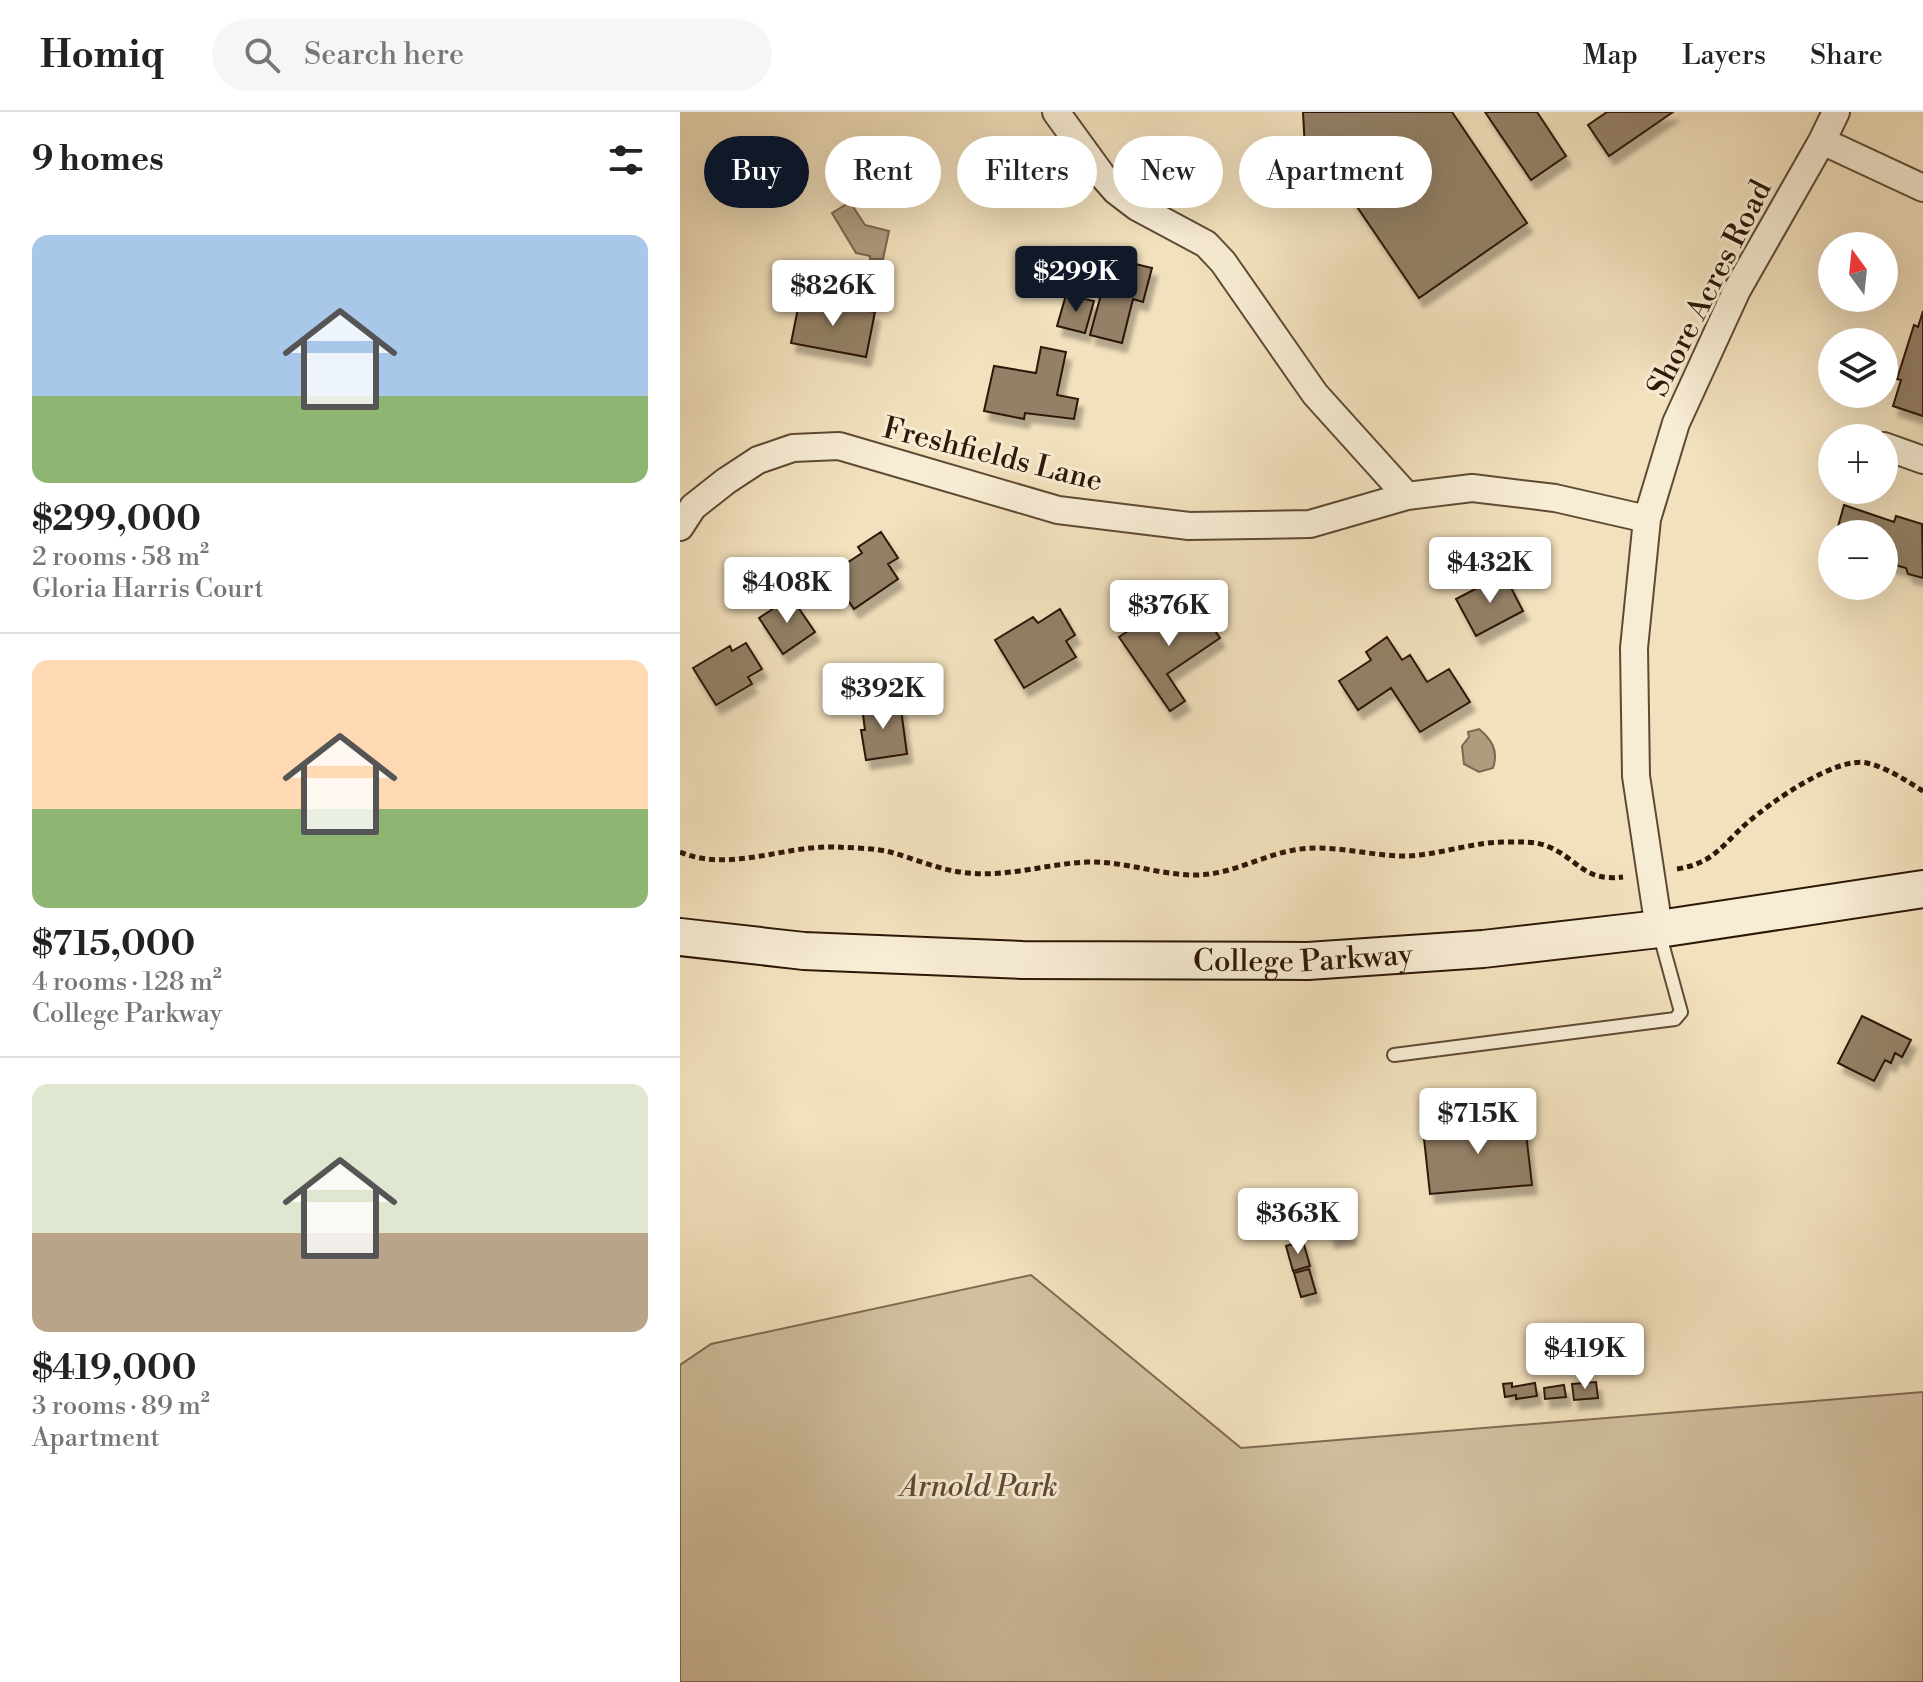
<!DOCTYPE html>
<html lang="en">
<head>
<meta charset="utf-8">
<style>
  body { margin:0; font-family:"Libre Bodoni",serif; background:#f6f6f6; color:#222; height:100vh; display:flex; flex-direction:column; font-size:30px; white-space:nowrap }
  * { box-sizing:border-box; margin:0 }
  p { font-size:26px; color:#767676 }
  .icon { flex:none; width:44px; height:44px; fill:none; stroke:currentColor; stroke-width:2; stroke-linecap:round; stroke-linejoin:round }
  .map { position:relative; flex:1; overflow:hidden }
  .sheet { display:flex; flex-direction:column; background:#fff; width:680px }
  .sheet>* { flex:none }
  .banner { position:absolute; left:24px; top:24px; width:760px; height:72px; display:flex; gap:16px }
  .needle { width:52px; rotate:345deg }
  .tools { position:absolute; left:1138px; top:120px; display:grid; gap:16px }
  .tools a { display:grid; place-items:center; width:80px; height:80px; border-radius:50%; background:#fff; box-shadow:0 8px 32px #0002; font-size:40px }
  .price { position:absolute; translate:-50% -68px; padding:0 18px; border-radius:8px; background:#fff; color:#222; font-size:26px; line-height:52px; filter:drop-shadow(0 2px 4px #0008) }
  .price::after { content:''; position:absolute; left:50%; top:48px; width:24px; height:18px; margin-left:-12px; background:inherit; clip-path:polygon(0 0,100% 0,50% 100%) }
  .price.selected { background:#111827; color:#fff }
  ul { padding:0; list-style:none }
  li { display:grid; align-content:center; gap:16px; height:424px; padding:0 32px }
  li+li { border-top:2px solid #e0e0e0 }
  li span { display:grid; place-items:center; height:248px; border-radius:16px; color:#555 }
  li>.icon { margin-inline-start:auto }
  span .icon { width:144px; height:144px; fill:#fffc; stroke-width:1 }
  li b { font-size:34px }
  h2 { display:flex; justify-content:space-between; align-items:center; height:96px; padding:0 32px; font-size:34px }
  .tag { padding:0 28px; border-radius:36px; background:#fff; box-shadow:0 8px 32px #0002; font-size:28px; line-height:72px }
  .tag.selected { background:#111827; color:#fff }
  header { display:flex; align-items:center; gap:48px; box-sizing:border-box; height:112px; padding:0 40px; background:#fff; border-bottom:2px solid #e0e0e0 }
  header strong { font-size:38px }
  nav { display:flex; gap:44px; margin-inline-start:auto; font-size:28px }
  .search { width:560px; height:72px; background:#f6f6f6; display:flex; align-items:center; gap:20px; box-sizing:border-box; padding:0 28px; border-radius:44px; color:#767676; font-size:30px }
  main { display:flex; flex:1; min-height:0 }
  .map>svg:first-child { display:block }
</style>
</head>
<body>
<header>
<strong>Homiq</strong>
<div class="search"><svg class="icon" aria-label="search" viewBox="0 0 24 24"><circle cx="10" cy="10" r="6"/><path d="M15 15l6 6"/></svg>Search here</div>
<nav><a>Map</a><a>Layers</a><a>Share</a></nav>
</header>
<main>
<section class="sheet">
<h2>9 homes<svg class="icon" aria-label="filters" viewBox="0 0 24 24"><path d="M4 7h16M4 17h16"/><circle cx="9" cy="7" r="2"/><circle cx="15" cy="17" r="2"/></svg></h2>
<ul>
<li><span style="background:linear-gradient(#a9c7e8 65%,#8fb573 0)"><svg class="icon" aria-label="home" viewBox="0 0 24 24"><path d="M3 11l9-7 9 7M6 9v11h12V9"/></svg></span><div><b>$299,000</b><p>2 rooms · 58 m²</p><p>Gloria Harris Court</p></div></li>
<li><span style="background:linear-gradient(#ffd9b3 60%,#8fb573 0)"><svg class="icon" aria-label="home" viewBox="0 0 24 24"><path d="M3 11l9-7 9 7M6 9v11h12V9"/></svg></span><div><b>$715,000</b><p>4 rooms · 128 m²</p><p>College Parkway</p></div></li>
<li><span style="background:linear-gradient(#dfe7d0 60%,#b9a48a 0)"><svg class="icon" aria-label="home" viewBox="0 0 24 24"><path d="M3 11l9-7 9 7M6 9v11h12V9"/></svg></span><div><b>$419,000</b><p>3 rooms · 89 m²</p><p>Apartment</p></div></li>
</ul>
</section>
<div class="map">
<svg width="1243" height="1570" viewBox="0 0 1243 1570">
  <defs>
    <filter id="shadow"><feDropShadow dx="5" dy="9" stdDeviation="2" flood-color="#0004"/></filter>
  </defs>
  <rect width="100%" height="100%" fill="#f2e1bd"/>
  <filter id="stains"><feTurbulence type="fractalNoise" baseFrequency=".0025" numOctaves="4"/><feColorMatrix values="0 0 0 0 .2 0 0 0 0 .09 0 0 0 0 .02 0 0 0 .5 -.17"/></filter>
  <radialGradient id="worn" r=".72"><stop offset=".6" stop-color="#630" stop-opacity="0"/><stop offset="1" stop-color="#630" stop-opacity=".3"/></radialGradient>
  <path fill="#d1bf9e" stroke="#7f6b52" stroke-width="2" d="M 351,1163 L 561,1336 L 1243,1280 L 1243,1570 L 0,1570 L 0,1253 L 31,1232 Z"/>
  <path fill="#af9c7f" stroke="#7b674f" stroke-width="2" d="M 170,90 L 185,113 L 209,119 L 203,147 L 190,147 L 190,144 L 176,141 L 152,101 Z
    M 799,617 C 811,627 819,638 813,656 L 799,660 L 784,652 L 782,634 L 789,625 L 788,620 Z"/>
  <path fill="#938066" stroke="#2d1707" stroke-width="2" filter="url(#shadow)" d="M 623,0 L 772,0 L 847,111 L 739,186 L 665,77 L 711,47 L 700,32 L 625,38 Z
    M 805,0 L 857,0 L 886,44 L 851,68 Z
    M 927,0 L 993,0 L 929,44 L 908,13 Z
    M 422,144 L 472,156 L 463,190 L 453,187 L 442,231 L 410,223 L 422,179 L 413,176 Z
    M 114,152 L 128,156 L 124,168 L 111,165 Z
    M 386,183 L 414,189 L 405,221 L 377,214 Z
    M 120,186 L 195,200 L 186,245 L 111,231 Z
    M 1243,199 L 1243,304 L 1213,294 L 1221,268 L 1217,267 L 1234,213 L 1238,215 Z
    M 361,235 L 386,240 L 377,283 L 398,287 L 394,307 L 345,301 L 344,307 L 304,299 L 314,254 L 356,261 Z
    M 1164,393 L 1214,410 L 1216,404 L 1242,412 L 1243,466 L 1228,462 L 1226,456 L 1204,450 L 1204,422 L 1156,422 Z
    M 201,420 L 218,446 L 208,452 L 218,467 L 174,497 L 150,462 L 182,441 L 178,435 Z
    M 824,462 L 843,499 L 796,524 L 776,487 Z
    M 111,485 L 135,520 L 103,542 L 79,506 Z
    M 515,490 L 540,526 L 487,562 L 505,589 L 490,599 L 439,525 L 473,502 L 481,513 Z
    M 380,497 L 395,523 L 386,529 L 396,545 L 344,576 L 315,528 L 353,505 L 358,511 Z
    M 707,525 L 722,548 L 730,543 L 747,570 L 769,557 L 790,590 L 740,620 L 711,576 L 678,598 L 659,569 L 691,548 L 686,540 Z
    M 66,531 L 82,557 L 68,565 L 72,572 L 36,593 L 13,556 L 50,534 L 52,539 Z
    M 190,556 L 197,567 L 181,578 L 173,567 Z
    M 220,590 L 227,642 L 186,648 L 181,618 L 185,618 L 182,595 Z
    M 1182,904 L 1231,928 L 1222,945 L 1215,941 L 1211,951 L 1205,948 L 1194,969 L 1158,951 Z
    M 844,1004 L 852,1073 L 750,1082 L 743,1017 L 778,1012 L 778,1015 L 811,1012 L 810,1007 Z
    M 666,1086 L 671,1124 L 650,1127 L 645,1088 Z
    M 623,1129 L 630,1154 L 613,1159 L 606,1134 Z
    M 629,1157 L 636,1181 L 621,1185 L 614,1161 Z
    M 916,1270 L 918,1286 L 894,1288 L 892,1272 Z
    M 832,1271 L 832,1275 L 855,1271 L 857,1284 L 836,1287 L 836,1283 L 825,1285 L 823,1272 Z
    M 884,1273 L 886,1285 L 865,1287 L 864,1276 Z"/>
  <g fill="none" stroke-linecap="round" stroke-linejoin="round">
    <g stroke="#5e4a34" stroke-width="16">
      <path id="service" d="M 714,943 L 995,907 L 1001,900 L 979,820"/>
    </g>
    <g stroke="#5e4a34" stroke-width="30">
      <path id="minor" d="M 376,0 L 421,62 L 436,79 L 457,95 L 526,132 L 543,150 L 635,282 L 727,384
        M 1142,29 L 1243,76
        M 1204,334 L 1243,348
        M 0,415 L 13,395 L 46,369 L 78,348 L 113,336 L 159,334 L 378,398 L 509,414 L 630,412 L 727,384 L 792,376 L 875,386 L 967,407
        M 979,817 L 956,664 L 954,536 L 967,407 L 996,311 L 1057,178 L 1142,29 L 1156,0"/>
    </g>
    <g stroke="#2d1707" stroke-width="40">
      <g id="secondary">
        <path id="s1" d="M 0,825 L 124,839 L 342,848 L 628,849 L 803,837 L 979,817 L 1243,777"/>
      </g>
    </g>
    <path stroke="#2d1707" stroke-width="5" stroke-dasharray="6 4" stroke-linecap="butt" d="M 0,740 C 49,761 104,733 156,735 C 173,736 193,736 210,740 C 233,746 257,757 280,760 C 323,767 364,752 407,750 C 444,749 479,763 515,763 C 551,763 580,744 614,738 C 653,731 691,745 729,744 C 762,742 793,730 825,730 C 840,730 854,729 867,734 C 899,747 903,770 943,765
      M 997,757 C 1034,751 1041,734 1067,711 C 1091,690 1156,644 1187,651 C 1208,656 1225,668 1243,679"/>
    <use href="#service" stroke="#f7ecd4" stroke-width="12"/>
    <use href="#minor" stroke="#f7ecd4" stroke-width="26"/>
    <use href="#secondary" stroke="#f7ecd4" stroke-width="36"/>
  </g>
  <g text-anchor="middle" stroke-width="6" stroke-linejoin="round" paint-order="stroke">
    <g font-size="30" fill="#2d1707" stroke="#f7ecd4">
      <text transform="translate(1029 176) rotate(-63)" y="10">Shore Acres Road</text>
      <text transform="translate(313 342) rotate(14)" y="10">Freshfields Lane</text>
      <text dy="10" stroke="none"><textPath href="#s1" startOffset="624">College Parkway</textPath></text>
    </g>
    <g font-size="30" font-style="italic" fill="#5e4934" stroke="#f7ecd4">
      <text x="299" y="1384">Arnold Park</text>
    </g>
  </g>
  <rect width="100%" height="100%" filter="url(#stains)"/>
  <rect width="100%" height="100%" fill="url(#worn)"/>
</svg>
<div class="tools">
<a><svg class="needle" viewBox="-14 -14 28 28"><path d="M0-13l5 13h-10z" fill="#e53935"/><path d="M0 13l5-13h-10z" fill="#767676"/></svg></a>
<a><svg class="icon" aria-label="layers" viewBox="0 0 24 24"><path d="M12 4l9 5-9 5-9-5zM3 14l9 5 9-5"/></svg></a>
<a>+</a>
<a>−</a>
</div>
<b class="price selected" style="left:396px;top:202px">$299K</b>
<b class="price" style="left:153px;top:216px">$826K</b>
<b class="price" style="left:810px;top:493px">$432K</b>
<b class="price" style="left:107px;top:513px">$408K</b>
<b class="price" style="left:489px;top:536px">$376K</b>
<b class="price" style="left:203px;top:619px">$392K</b>
<b class="price" style="left:798px;top:1044px">$715K</b>
<b class="price" style="left:618px;top:1144px">$363K</b>
<b class="price" style="left:905px;top:1279px">$419K</b>
<div class="banner">
<a class="tag selected">Buy</a>
<a class="tag">Rent</a>
<a class="tag">Filters</a>
<a class="tag">New</a>
<a class="tag">Apartment</a>
</div>
</div>
</main>
</body>
</html>
